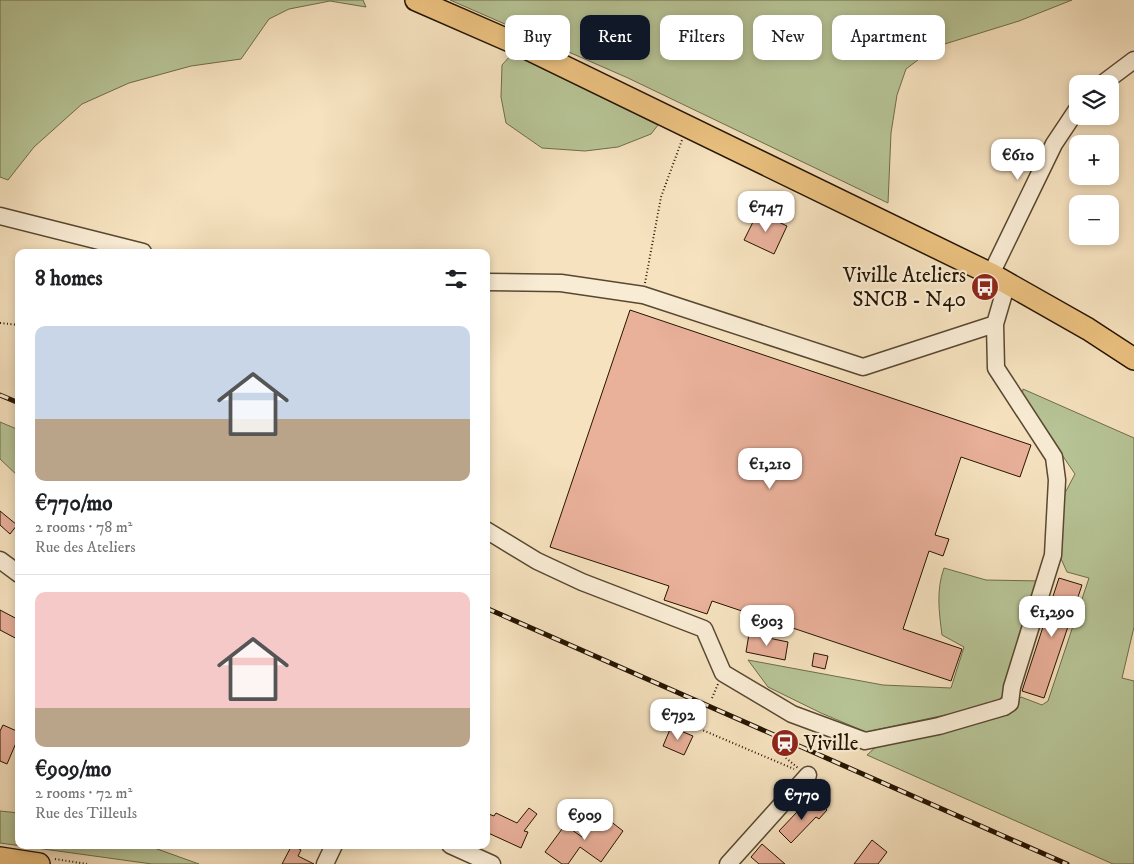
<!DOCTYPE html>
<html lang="en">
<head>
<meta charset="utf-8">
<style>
  body { margin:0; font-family:"IM FELL DW Pica",serif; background:#f2f2f2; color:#202124; height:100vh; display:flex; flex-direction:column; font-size:19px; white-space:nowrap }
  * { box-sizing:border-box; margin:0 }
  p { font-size:16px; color:#757577 }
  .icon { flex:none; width:28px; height:28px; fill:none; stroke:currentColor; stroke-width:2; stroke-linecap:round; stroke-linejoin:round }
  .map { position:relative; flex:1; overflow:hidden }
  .sheet { position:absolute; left:15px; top:249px; width:475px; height:600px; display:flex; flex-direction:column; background:#fff; border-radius:10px; box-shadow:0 2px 8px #0003 }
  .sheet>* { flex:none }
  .top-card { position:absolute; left:505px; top:15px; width:475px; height:45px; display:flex; gap:10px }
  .fabs { position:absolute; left:1069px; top:75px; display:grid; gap:10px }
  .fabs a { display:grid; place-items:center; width:50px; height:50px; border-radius:10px; background:#fff; box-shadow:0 2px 8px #0003; font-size:25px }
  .price { position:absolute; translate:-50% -42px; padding:0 11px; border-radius:10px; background:#fff; color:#222; font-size:16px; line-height:32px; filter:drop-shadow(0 1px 2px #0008) }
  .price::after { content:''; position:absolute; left:50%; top:30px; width:15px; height:11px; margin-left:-8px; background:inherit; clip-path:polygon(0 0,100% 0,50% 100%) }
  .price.selected { background:#111827; color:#fff }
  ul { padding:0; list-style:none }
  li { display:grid; align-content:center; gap:10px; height:265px; padding:0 20px }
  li+li { border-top:1px solid #e0e0e0 }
  li span { display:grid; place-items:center; height:155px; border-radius:10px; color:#555 }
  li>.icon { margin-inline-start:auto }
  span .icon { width:90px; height:90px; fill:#fffc; stroke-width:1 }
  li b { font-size:21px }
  h2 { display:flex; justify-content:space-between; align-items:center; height:60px; padding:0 20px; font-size:21px }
  .chip { padding:0 18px; border-radius:10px; background:#fff; box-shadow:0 2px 8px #0003; font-size:18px; line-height:45px }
  .chip.selected { background:#111827; color:#fff }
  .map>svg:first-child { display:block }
</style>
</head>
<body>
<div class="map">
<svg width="1134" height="864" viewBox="0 0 1134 864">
  <rect width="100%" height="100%" fill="#f6e2bf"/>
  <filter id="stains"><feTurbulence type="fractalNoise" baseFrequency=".004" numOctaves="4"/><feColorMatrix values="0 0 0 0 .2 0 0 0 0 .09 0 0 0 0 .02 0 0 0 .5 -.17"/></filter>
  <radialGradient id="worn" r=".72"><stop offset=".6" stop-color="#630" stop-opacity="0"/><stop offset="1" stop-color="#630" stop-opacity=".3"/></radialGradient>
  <path fill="#b7c496" stroke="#6e6c4b" d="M 0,0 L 363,0 L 366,7 L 330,1 L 289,9 L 269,19 L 241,59 L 191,66 L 129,83 L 82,104 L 34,147 L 8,180 L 0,177 Z
    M 450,0 L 1072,0 L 1019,21 L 935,47 L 906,69 L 897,95 L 891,133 L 888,203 L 628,78 Z
    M 512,54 L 658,125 L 651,134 L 618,147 L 585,151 L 542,148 L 506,123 L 501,97 L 502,65 Z
    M 1023,389 L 1134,438 L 1134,627 L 1122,678 L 1134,681 L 1134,864 L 1113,864 L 867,755 L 878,745 L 1006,713 L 1021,697 L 1042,705 L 1048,701 L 1089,578 L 1067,572 L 1058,552 L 1065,493 L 1075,474 L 1022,396 Z
    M 0,422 L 19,430 L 19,477 L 0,459 Z
    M 944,568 L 986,580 L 1041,581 L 1005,693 L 998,701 L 982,707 L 866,732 L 821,713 L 768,687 L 748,660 L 883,685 L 951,688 L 964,647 L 942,635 C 939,612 936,590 944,568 Z
    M 0,811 L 19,813 L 19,845 L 146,845 L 199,864 L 152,864 L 0,843 Z"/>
  <path fill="#e9b09a" stroke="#251400" d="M 758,212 L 787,226 L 774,254 L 744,240 Z
    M 630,310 L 1031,445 L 1020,477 L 961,457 L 935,535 L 949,539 L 943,556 L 929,551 L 903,629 L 962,649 L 951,681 L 712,601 L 707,614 L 664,600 L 669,586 L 550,547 Z
    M 0,511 L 17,525 L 10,534 L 0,525 Z
    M 1059,578 L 1082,585 L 1044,698 L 1022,691 Z
    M 0,610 L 19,620 L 19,640 L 0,630 Z
    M 749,634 L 788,642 L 785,660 L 746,652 Z
    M 814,653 L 828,656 L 825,669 L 812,666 Z
    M 3,725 L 19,732 L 19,736 L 7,764 L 0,761 L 0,731 Z
    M 671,727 L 693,736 L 684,755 L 663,746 Z
    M 816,799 L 827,810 L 819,819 L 816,817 L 791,843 L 779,831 L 797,812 L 800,815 Z
    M 529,808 L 537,814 L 524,831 L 528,832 L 521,848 L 486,832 L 486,813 L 494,816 L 496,813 L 517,823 Z
    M 600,813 L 623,831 L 601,862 L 580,847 L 568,864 L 562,864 L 545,852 L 565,825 L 582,837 Z
    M 872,840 L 887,852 L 878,864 L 854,864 Z
    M 762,844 L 785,864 L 759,864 L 751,857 Z
    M 292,845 L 301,850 L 298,856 L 314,864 L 282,864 Z"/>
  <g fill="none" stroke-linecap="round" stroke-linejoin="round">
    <g stroke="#594830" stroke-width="19">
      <path id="minor" d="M 1102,84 L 1134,60
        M 0,216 L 143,252
        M 991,274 L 1054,144 L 1078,108
        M 486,282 L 561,283 L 643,295 L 863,367 L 995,324
        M 486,530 L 537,561 L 582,582 L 704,629 L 723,673 L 792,714 L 865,741 L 939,726 L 1004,707 L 1010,703 L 1012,687 L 1053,555 L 1057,480 L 1054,457 L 996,368 L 995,324 L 1007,283
        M 0,560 L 19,574
        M 450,845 L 492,864
        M 325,864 L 334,845
        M 728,864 L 808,775"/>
    </g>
    <g stroke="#251400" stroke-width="24">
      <path id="major" d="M 416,0 L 526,48 L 991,274 L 1088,329 L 1134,359
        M 0,858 L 39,864"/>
    </g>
    <path stroke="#251400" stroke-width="2" stroke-dasharray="1 2.5" stroke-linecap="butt" d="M 645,283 L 661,197 L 682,140
      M 0,323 L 19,325
      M 712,698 L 718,684
      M 703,719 L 700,729 L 794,769
      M 775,749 L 798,768
      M 829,749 L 832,744
      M 55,859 L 87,864"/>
    <use href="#minor" stroke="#f9ecd5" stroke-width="16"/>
    <use href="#major" stroke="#ebc180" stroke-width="21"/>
    <g stroke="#251400" stroke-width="5">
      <path id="rail" d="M 0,395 L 19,403
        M 486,608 L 1067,864"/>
    </g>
    <use href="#rail" stroke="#f9ecd5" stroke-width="3" stroke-dasharray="9" stroke-linecap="butt"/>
  </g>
  <defs>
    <g id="bus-disc" transform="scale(1.4375)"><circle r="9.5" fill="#8f2418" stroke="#f9ecd5"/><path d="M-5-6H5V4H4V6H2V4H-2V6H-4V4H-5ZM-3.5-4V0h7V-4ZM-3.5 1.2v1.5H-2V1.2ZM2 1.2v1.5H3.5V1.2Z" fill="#fff"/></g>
    <g id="station-disc" transform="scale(1.4375)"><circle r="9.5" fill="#8f2418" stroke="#f9ecd5"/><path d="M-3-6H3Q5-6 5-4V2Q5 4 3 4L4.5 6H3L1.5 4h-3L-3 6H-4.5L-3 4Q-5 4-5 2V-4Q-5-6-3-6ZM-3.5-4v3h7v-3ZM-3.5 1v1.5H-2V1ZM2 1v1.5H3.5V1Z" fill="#fff"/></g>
  </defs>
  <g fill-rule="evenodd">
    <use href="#bus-disc" x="985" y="287"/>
    <use href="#station-disc" x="785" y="743"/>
  </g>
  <g text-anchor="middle" stroke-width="4.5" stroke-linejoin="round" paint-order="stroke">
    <g font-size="21" fill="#251400" stroke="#f9ecd5" text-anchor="end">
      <text x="966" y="282">Viville Ateliers<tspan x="966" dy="24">SNCB - N40</tspan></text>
      <text x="804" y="750" text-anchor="start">Viville</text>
    </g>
  </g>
  <rect width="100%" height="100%" filter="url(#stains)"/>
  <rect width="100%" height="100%" fill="url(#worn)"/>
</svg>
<div class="fabs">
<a><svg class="icon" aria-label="layers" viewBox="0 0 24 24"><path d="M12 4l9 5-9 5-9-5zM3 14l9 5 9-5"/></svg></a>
<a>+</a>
<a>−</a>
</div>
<b class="price" style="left:1018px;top:181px">€610</b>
<b class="price" style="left:766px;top:233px">€747</b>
<b class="price" style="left:770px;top:490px">€1,210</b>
<b class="price" style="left:1052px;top:638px">€1,290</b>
<b class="price" style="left:767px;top:647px">€903</b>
<b class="price" style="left:678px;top:741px">€792</b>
<b class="price selected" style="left:802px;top:821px">€770</b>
<b class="price" style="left:585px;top:841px">€909</b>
<div class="top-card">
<a class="chip">Buy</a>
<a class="chip selected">Rent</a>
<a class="chip">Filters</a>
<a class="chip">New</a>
<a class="chip">Apartment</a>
</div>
<section class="sheet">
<h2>8 homes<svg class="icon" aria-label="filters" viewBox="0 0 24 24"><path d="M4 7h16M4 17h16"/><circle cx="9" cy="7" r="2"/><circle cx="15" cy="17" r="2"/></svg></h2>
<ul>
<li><span style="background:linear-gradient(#c9d6e8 60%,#b9a48a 0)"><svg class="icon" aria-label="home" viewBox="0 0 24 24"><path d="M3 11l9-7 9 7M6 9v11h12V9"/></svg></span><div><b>€770/mo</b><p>2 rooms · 78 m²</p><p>Rue des Ateliers</p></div></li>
<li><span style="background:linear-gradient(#f6c9c9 75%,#b9a48a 0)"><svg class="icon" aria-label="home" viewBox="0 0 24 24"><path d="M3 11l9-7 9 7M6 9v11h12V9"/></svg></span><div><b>€909/mo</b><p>2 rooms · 72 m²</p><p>Rue des Tilleuls</p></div></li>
</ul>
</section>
</div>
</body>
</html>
